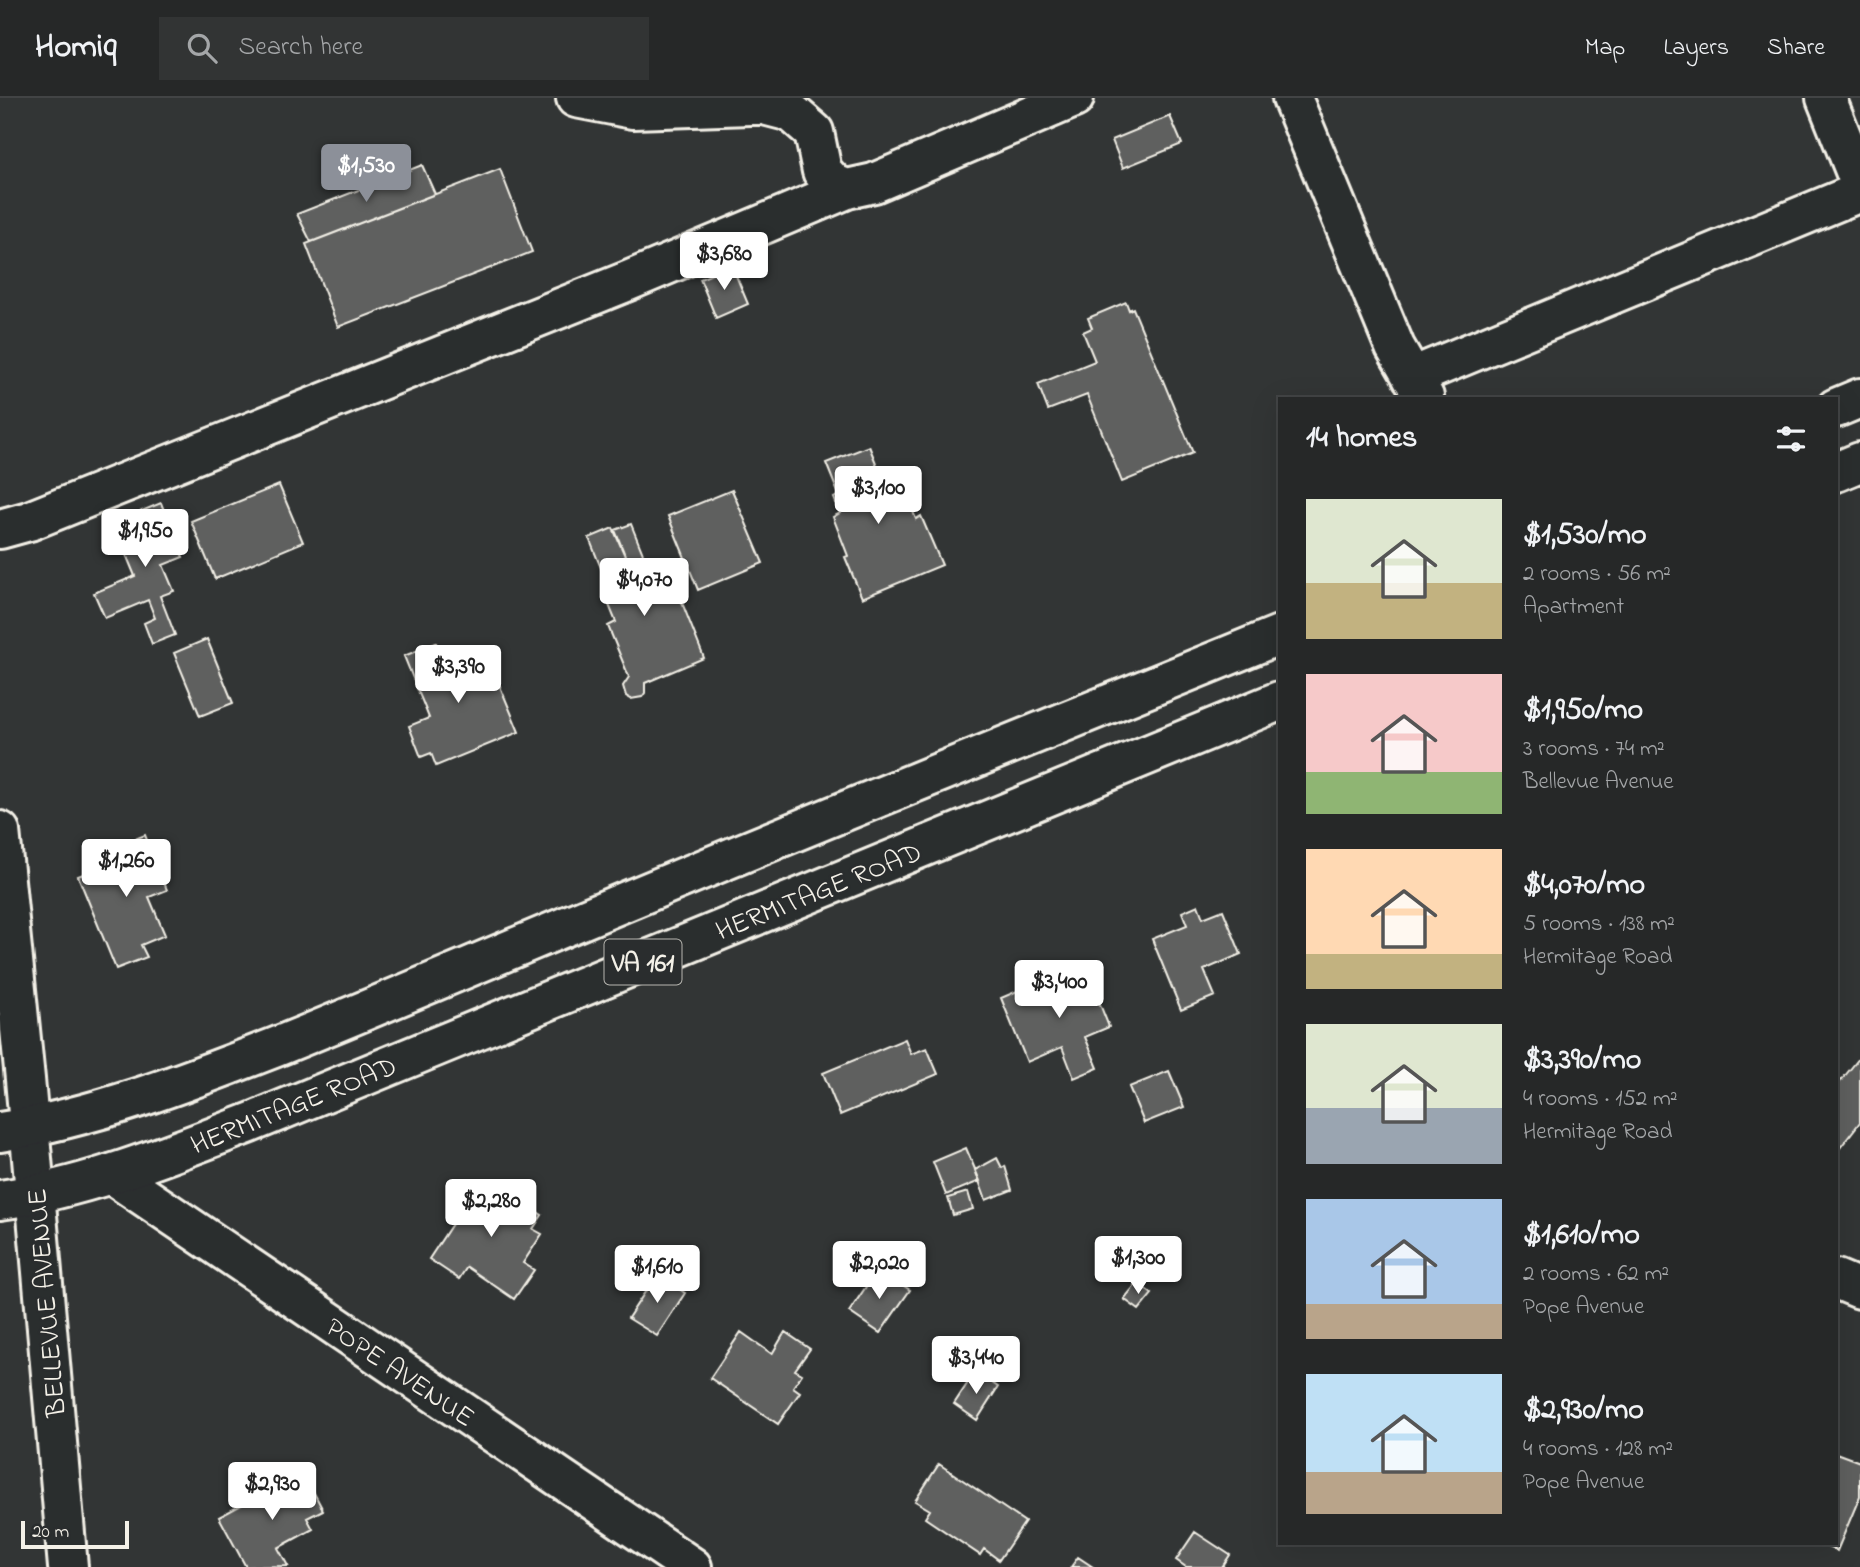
<!DOCTYPE html>
<html lang="en">
<head>
<meta charset="utf-8">
<style>
  body { margin:0; font-family:"Indie Flower",sans-serif; background:#323434; color:#f1f3f6; height:100vh; display:flex; flex-direction:column; font-size:26px; white-space:nowrap }
  * { box-sizing:border-box; margin:0 }
  p { font-size:23px; color:#a4a6a8 }
  .icon { flex:none; width:38px; height:38px; fill:none; stroke:currentColor; stroke-width:2; stroke-linecap:round; stroke-linejoin:round }
  .map { position:relative; flex:1; overflow:hidden }
  .drawer { position:absolute; left:1278px; top:299px; width:560px; height:1148px; display:flex; flex-direction:column; background:#262828; border-radius:0px; box-shadow:0 7px 28px #0002,0 0 0 2px #424445 }
  .drawer>* { flex:none }
  .scale { position:absolute; left:21px; bottom:18px; width:108px; box-sizing:border-box; padding-left:7px; border:4px solid #f4f1e8; border-top:0; font-size:19px; line-height:24px; white-space:nowrap; color:#f4f1e8; -webkit-text-stroke:5px #2a2d2e; paint-order:stroke }
  .price { position:absolute; translate:-50% -60px; padding:0 16px; border-radius:7px; background:#fff; color:#222; font-size:23px; line-height:46px; filter:drop-shadow(0 2px 4px #0008) }
  .price::after { content:''; position:absolute; left:50%; top:42px; width:21px; height:16px; margin-left:-10px; background:inherit; clip-path:polygon(0 0,100% 0,50% 100%) }
  .price.on { background:#8c9099; color:#fff }
  ul { padding:0; list-style:none }
  li { display:flex; align-items:center; gap:21px; height:175px; padding:0 28px }
  li span { display:grid; place-items:center; flex:none; width:196px; height:140px; border-radius:0px; color:#555 }
  li>.icon { margin-inline-start:auto }
  span .icon { width:84px; height:84px; fill:#fffc; stroke-width:1 }
  li b { font-size:30px }
  h2 { display:flex; justify-content:space-between; align-items:center; height:84px; padding:0 28px; font-size:30px }
  header { display:flex; align-items:center; gap:42px; box-sizing:border-box; height:98px; padding:0 35px; background:#262828; border-bottom:2px solid #424445 }
  header strong { font-size:33px }
  nav { display:flex; gap:38px; margin-inline-start:auto; font-size:24px }
  .search { width:490px; height:63px; background:#323434; display:flex; align-items:center; gap:18px; box-sizing:border-box; padding:0 24px; border-radius:0px; color:#a4a6a8; font-size:26px }
  .map>svg:first-child { display:block }
</style>
</head>
<body>
<header>
<strong>Homiq</strong>
<div class="search"><svg class="icon" aria-label="search" viewBox="0 0 24 24"><circle cx="10" cy="10" r="6"/><path d="M15 15l6 6"/></svg>Search here</div>
<nav><a>Map</a><a>Layers</a><a>Share</a></nav>
</header>
<div class="map">
<svg width="1860" height="1469" viewBox="0 0 1860 1469">
  <rect width="100%" height="100%" fill="#323535"/>
  <filter id="ink" filterUnits="userSpaceOnUse"><feTurbulence type="fractalNoise" baseFrequency=".0143" numOctaves="2"/><feDisplacementMap in="SourceGraphic" scale="14" xChannelSelector="R" yChannelSelector="G"/><feConvolveMatrix kernelMatrix="1 2 1 2 8 2 1 2 1" color-interpolation-filters="sRGB"/></filter>
  <g filter="url(#ink)">
    <path fill="#5f605f" stroke="#f4f1e8" stroke-width="2" d="M 1170,18 L 1182,46 L 1123,70 L 1112,42 Z
      M 422,67 L 435,96 L 311,144 L 297,116 Z
      M 500,71 L 532,154 L 338,229 L 306,146 Z
      M 732,168 L 748,206 L 716,220 L 700,181 Z
      M 1126,204 L 1129,212 L 1133,210 L 1193,355 L 1122,384 L 1087,297 L 1048,312 L 1038,286 L 1095,263 L 1083,234 L 1092,230 L 1088,220 Z
      M 869,348 L 882,380 L 891,376 L 898,393 L 904,391 L 916,421 L 921,418 L 942,467 L 862,500 L 845,459 L 848,458 L 833,419 L 840,415 L 834,400 L 839,397 L 826,365 Z
      M 279,387 L 303,444 L 215,481 L 191,423 Z
      M 732,392 L 763,465 L 698,492 L 668,418 Z
      M 161,405 L 183,459 L 163,467 L 174,493 L 160,498 L 175,537 L 152,546 L 144,525 L 155,520 L 148,502 L 105,520 L 94,495 L 135,478 L 113,425 Z
      M 631,426 L 647,466 L 631,472 L 615,432 Z
      M 613,430 L 631,472 L 651,464 L 663,492 L 675,487 L 704,560 L 645,585 L 645,595 L 642,599 L 631,601 L 626,598 L 623,588 L 629,579 L 608,528 L 616,524 L 605,497 L 611,495 L 589,440 Z
      M 207,541 L 233,605 L 200,618 L 174,555 Z
      M 436,545 L 446,568 L 485,552 L 519,634 L 436,668 L 431,655 L 421,659 L 409,628 L 429,620 L 404,558 Z
      M 145,737 L 167,792 L 149,799 L 165,837 L 141,847 L 147,859 L 116,871 L 78,778 L 103,768 L 98,756 Z
      M 1198,807 L 1203,820 L 1223,812 L 1241,856 L 1204,872 L 1215,898 L 1181,912 L 1152,841 L 1187,827 L 1182,814 Z
      M 1084,866 L 1109,929 L 1085,939 L 1098,970 L 1074,980 L 1062,949 L 1027,964 L 1001,900 L 1027,889 L 1031,898 L 1059,887 L 1056,878 Z
      M 905,941 L 911,956 L 927,950 L 938,976 L 840,1017 L 823,975 Z
      M 1860,959 L 1860,1024 L 1836,1055 L 1836,989 Z
      M 1169,973 L 1184,1009 L 1144,1025 L 1129,989 Z
      M 966,1050 L 980,1083 L 946,1097 L 933,1064 Z
      M 997,1060 L 1002,1070 L 1005,1068 L 1012,1092 L 986,1102 L 975,1072 Z
      M 481,1082 L 493,1090 L 496,1086 L 542,1117 L 533,1131 L 542,1136 L 523,1165 L 534,1172 L 514,1201 L 467,1169 L 459,1181 L 429,1161 Z
      M 968,1094 L 973,1111 L 953,1117 L 948,1100 Z
      M 878,1171 L 910,1192 L 880,1235 L 849,1214 Z
      M 657,1176 L 685,1195 L 657,1238 L 628,1220 Z
      M 1137,1185 L 1152,1196 L 1139,1212 L 1124,1201 Z
      M 741,1234 L 772,1256 L 785,1234 L 810,1251 L 795,1272 L 802,1276 L 793,1289 L 800,1294 L 778,1326 L 710,1280 Z
      M 975,1274 L 998,1289 L 977,1322 L 954,1306 Z
      M 1836,1355 L 1860,1364 L 1860,1398 L 1837,1453 L 1820,1446 L 1836,1446 Z
      M 939,1366 L 1025,1424 L 999,1462 L 984,1451 L 980,1457 L 925,1420 L 930,1412 L 915,1403 Z
      M 303,1374 L 323,1412 L 307,1420 L 313,1431 L 278,1450 L 288,1468 L 246,1469 L 219,1419 Z
      M 1195,1434 L 1230,1457 L 1222,1469 L 1186,1469 L 1176,1462 Z
      M 1078,1459 L 1093,1469 L 1071,1469 Z"/>
    <g fill="none" stroke-linecap="round" stroke-linejoin="round">
      <g stroke="#f4f1e8" stroke-width="44">
        <path id="minor" d="M 576,0 L 633,11 L 750,7 L 764,7 L 791,14 L 814,34 L 822,73 L 834,86 L 847,91
          M 1292,0 L 1395,249 L 1424,299
          M 1826,0 L 1860,85
          M 1412,279 L 1860,94
          M 0,431 L 29,423 L 628,183 L 847,91 L 874,85 L 1074,0
          M 0,733 L 25,981 L 68,1469
          M 111,1076 L 692,1469
          M 1836,1181 L 1860,1191"/>
      </g>
      <g stroke="#f4f1e8" stroke-width="44">
        <path id="major" d="M 1836,310 L 1860,300
          M 1836,374 L 1860,364
          M 0,1034 C 96,1019 186,984 276,949 C 368,912 459,873 550,835 C 792,733 1036,636 1279,537
          M 0,1102 C 87,1090 169,1056 250,1025 L 1279,603"/>
      </g>
      <use href="#minor" stroke="#2a2d2e" stroke-width="38"/>
      <use href="#major" stroke="#2a2d2e" stroke-width="38"/>
    </g>
  </g>
  <g text-anchor="middle" stroke-width="5" stroke-linejoin="round" paint-order="stroke">
    <rect fill="#2a2d2e" stroke="#b7b6b0" stroke-width="2" x="604.5" y="841.5" width="77" height="45" rx="5"/>
    <g font-size="26" font-weight="bold" fill="#f4f1e8">
      <text x="643" y="873">VA 161</text>
    </g>
    <g font-size="28" fill="#f4f1e8" stroke="#2a2d2e">
      <text transform="translate(818 792) rotate(-22)" y="10">HERMITAGE ROAD</text>
      <text transform="translate(293 1006) rotate(-22)" y="10">HERMITAGE ROAD</text>
      <text transform="translate(45 1205) rotate(-95)" y="10">BELLEVUE AVENUE</text>
      <text transform="translate(401 1273) rotate(34)" y="10">POPE AVENUE</text>
    </g>
  </g>
</svg>
<div class="scale">20 m</div>
<b class="price on" style="left:366px;top:106px">$1,530</b>
<b class="price" style="left:724px;top:194px">$3,680</b>
<b class="price" style="left:878px;top:428px">$3,100</b>
<b class="price" style="left:145px;top:471px">$1,950</b>
<b class="price" style="left:644px;top:520px">$4,070</b>
<b class="price" style="left:458px;top:607px">$3,390</b>
<b class="price" style="left:126px;top:801px">$1,260</b>
<b class="price" style="left:1059px;top:922px">$3,400</b>
<b class="price" style="left:491px;top:1141px">$2,280</b>
<b class="price" style="left:1138px;top:1198px">$1,300</b>
<b class="price" style="left:879px;top:1203px">$2,020</b>
<b class="price" style="left:657px;top:1207px">$1,610</b>
<b class="price" style="left:976px;top:1298px">$3,440</b>
<b class="price" style="left:272px;top:1424px">$2,930</b>
<section class="drawer">
<h2>14 homes<svg class="icon" aria-label="filters" viewBox="0 0 24 24"><path d="M4 7h16M4 17h16"/><circle cx="9" cy="7" r="2"/><circle cx="15" cy="17" r="2"/></svg></h2>
<ul>
<li><span style="background:linear-gradient(#dfe7d0 60%,#c2b280 0)"><svg class="icon" aria-label="home" viewBox="0 0 24 24"><path d="M3 11l9-7 9 7M6 9v11h12V9"/></svg></span><div><b>$1,530/mo</b><p>2 rooms · 56 m²</p><p>Apartment</p></div></li>
<li><span style="background:linear-gradient(#f6c9c9 70%,#8fb573 0)"><svg class="icon" aria-label="home" viewBox="0 0 24 24"><path d="M3 11l9-7 9 7M6 9v11h12V9"/></svg></span><div><b>$1,950/mo</b><p>3 rooms · 74 m²</p><p>Bellevue Avenue</p></div></li>
<li><span style="background:linear-gradient(#ffd9b3 75%,#c2b280 0)"><svg class="icon" aria-label="home" viewBox="0 0 24 24"><path d="M3 11l9-7 9 7M6 9v11h12V9"/></svg></span><div><b>$4,070/mo</b><p>5 rooms · 138 m²</p><p>Hermitage Road</p></div></li>
<li><span style="background:linear-gradient(#dfe7d0 60%,#9aa5b1 0)"><svg class="icon" aria-label="home" viewBox="0 0 24 24"><path d="M3 11l9-7 9 7M6 9v11h12V9"/></svg></span><div><b>$3,390/mo</b><p>4 rooms · 152 m²</p><p>Hermitage Road</p></div></li>
<li><span style="background:linear-gradient(#a9c7e8 75%,#b9a48a 0)"><svg class="icon" aria-label="home" viewBox="0 0 24 24"><path d="M3 11l9-7 9 7M6 9v11h12V9"/></svg></span><div><b>$1,610/mo</b><p>2 rooms · 62 m²</p><p>Pope Avenue</p></div></li>
<li><span style="background:linear-gradient(#bfe0f5 70%,#b9a48a 0)"><svg class="icon" aria-label="home" viewBox="0 0 24 24"><path d="M3 11l9-7 9 7M6 9v11h12V9"/></svg></span><div><b>$2,930/mo</b><p>4 rooms · 128 m²</p><p>Pope Avenue</p></div></li>
</ul>
</section>
</div>
</body>
</html>
